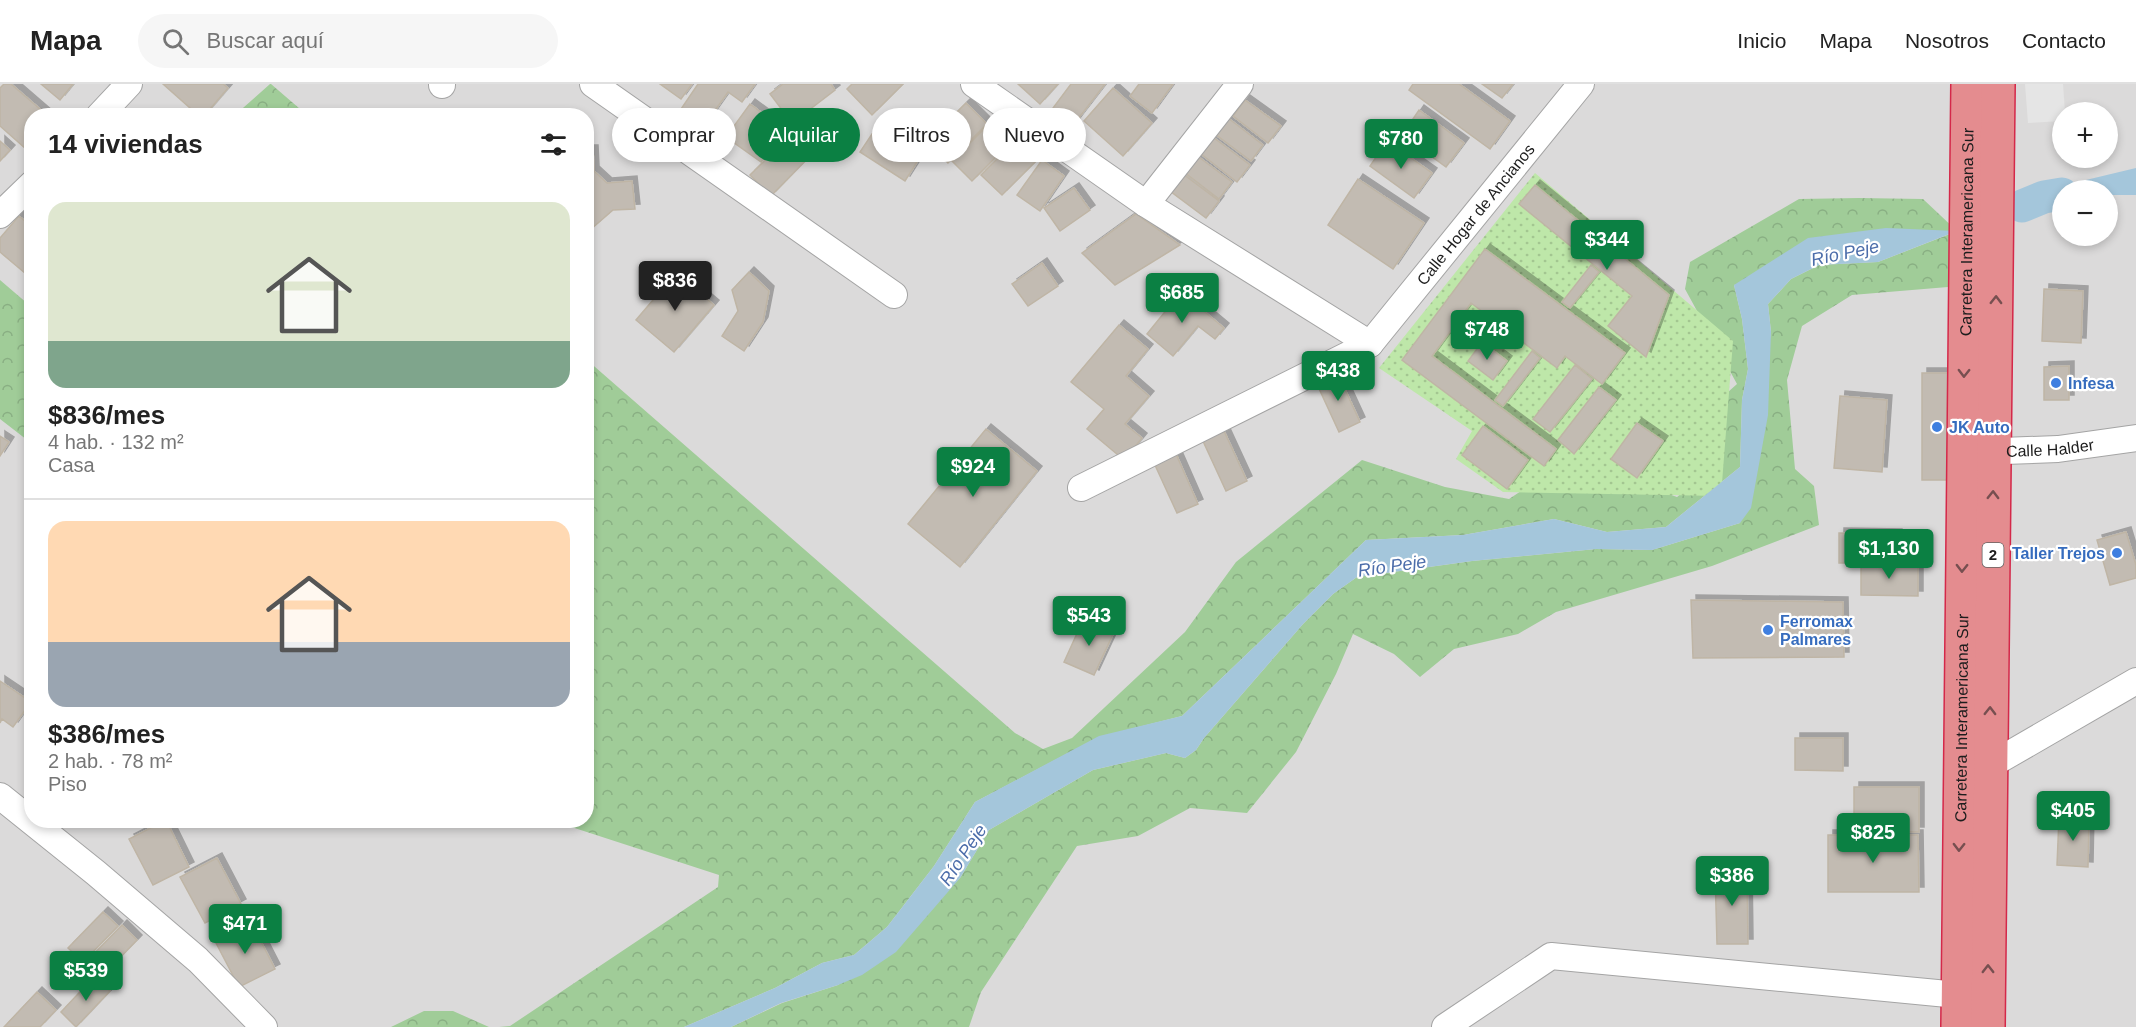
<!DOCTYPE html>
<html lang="es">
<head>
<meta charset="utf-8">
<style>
  body { margin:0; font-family:Helvetica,sans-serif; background:#f6f6f6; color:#222; height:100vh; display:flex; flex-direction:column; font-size:22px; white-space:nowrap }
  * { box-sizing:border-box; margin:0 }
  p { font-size:20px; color:#767676 }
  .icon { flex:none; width:33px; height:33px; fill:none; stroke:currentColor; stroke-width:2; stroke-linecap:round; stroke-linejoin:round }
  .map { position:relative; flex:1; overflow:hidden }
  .drawer { position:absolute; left:24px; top:24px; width:570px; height:720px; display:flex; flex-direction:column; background:#fff; border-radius:24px; box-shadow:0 3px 9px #0003 }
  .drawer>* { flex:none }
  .guide { position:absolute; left:612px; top:24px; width:570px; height:54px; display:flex; gap:12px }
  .controls { position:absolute; left:2052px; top:18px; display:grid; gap:12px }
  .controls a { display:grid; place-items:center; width:66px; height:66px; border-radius:50%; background:#fff; box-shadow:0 3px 9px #0003; font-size:30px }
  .price { position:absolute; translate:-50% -51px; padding:0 14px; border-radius:6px; background:#0b8043; color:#fff; font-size:20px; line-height:39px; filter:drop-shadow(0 2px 3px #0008) }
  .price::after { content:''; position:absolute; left:50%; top:36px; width:18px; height:14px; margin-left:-9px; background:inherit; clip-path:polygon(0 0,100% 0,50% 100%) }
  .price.selected { background:#222; color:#fff }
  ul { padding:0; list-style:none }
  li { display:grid; align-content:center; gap:12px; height:318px; padding:0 24px }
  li+li { border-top:2px solid #e0e0e0 }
  li span { display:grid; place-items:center; height:186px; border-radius:18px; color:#555 }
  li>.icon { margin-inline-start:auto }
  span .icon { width:108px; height:108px; fill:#fffc; stroke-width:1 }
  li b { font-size:26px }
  h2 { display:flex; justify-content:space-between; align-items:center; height:72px; padding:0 24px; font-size:26px }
  .chip { padding:0 21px; border-radius:27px; background:#fff; box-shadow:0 3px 9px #0003; font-size:21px; line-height:54px }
  .chip.selected { background:#0b8043; color:#fff }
  header { display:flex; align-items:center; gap:36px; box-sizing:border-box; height:84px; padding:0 30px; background:#fff; border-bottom:2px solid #e0e0e0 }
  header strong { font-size:28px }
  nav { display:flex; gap:33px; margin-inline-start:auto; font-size:21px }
  .search { width:420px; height:54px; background:#f6f6f6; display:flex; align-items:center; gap:15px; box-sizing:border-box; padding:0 21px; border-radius:33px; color:#767676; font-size:22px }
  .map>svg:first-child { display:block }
</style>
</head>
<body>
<header>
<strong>Mapa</strong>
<div class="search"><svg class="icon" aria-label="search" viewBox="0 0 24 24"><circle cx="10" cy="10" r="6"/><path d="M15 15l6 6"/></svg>Buscar aquí</div>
<nav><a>Inicio</a><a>Mapa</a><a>Nosotros</a><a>Contacto</a></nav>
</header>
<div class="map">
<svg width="2136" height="943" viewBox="0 0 2136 943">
  <defs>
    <pattern id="forest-crowns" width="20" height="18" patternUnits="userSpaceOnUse" patternTransform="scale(1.5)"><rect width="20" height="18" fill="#a0cc98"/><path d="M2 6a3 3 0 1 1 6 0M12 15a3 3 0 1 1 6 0" fill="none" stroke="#89af83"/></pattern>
    <pattern id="garden-dots" width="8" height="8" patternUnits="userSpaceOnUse" patternTransform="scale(1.5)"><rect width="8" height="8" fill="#bee7a9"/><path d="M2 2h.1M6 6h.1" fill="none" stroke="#a3c691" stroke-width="1.8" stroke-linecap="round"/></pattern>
    <filter id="shadow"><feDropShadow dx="5" dy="-5" stdDeviation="0" flood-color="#0004"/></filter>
  </defs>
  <rect width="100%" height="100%" fill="#eeece3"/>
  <path fill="#dbdada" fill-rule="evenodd" d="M 0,0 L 2136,0 L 2136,943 L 0,943 ZM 2062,28 L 2108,28 L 2108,74 L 2062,74 ZM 32,32 L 586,32 L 586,736 L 32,736 ZM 2062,106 L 2108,106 L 2108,152 L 2062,152 Z"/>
  <path fill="url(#forest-crowns)" d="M 270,0 L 271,0 L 307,31 L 235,31 Z
    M 1859,114 L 1923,115 L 1957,147 L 1958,178 L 1948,203 L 1852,211 L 1802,242 L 1787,296 L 1795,385 L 1814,402 L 1819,441 L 1712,482 L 1556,528 L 1518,550 L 1454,565 L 1420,593 L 1394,570 L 1353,550 L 1336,590 L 1296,668 L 1247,729 L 1190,724 L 1138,752 L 1077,762 L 981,908 L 969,943 L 731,943 L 782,919 L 838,901 L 960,794 L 989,746 L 1093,686 L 1166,669 L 1185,674 L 1196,666 L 1204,654 L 1303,540 L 1333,510 L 1357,493 L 1472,477 L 1596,465 L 1652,466 L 1740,439 L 1771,248 L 1768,220 L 1791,195 L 1819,181 L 1878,178 L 1955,148 L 1734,201 L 1742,235 L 1748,285 L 1742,316 L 1740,383 L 1666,443 L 1607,448 L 1554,435 L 1463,451 L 1366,456 L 1182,632 L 1099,653 L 975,718 L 934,782 L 887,843 L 854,871 L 822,879 L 775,904 L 684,943 L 499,943 L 510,942 L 718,803 L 719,791 L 553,737 L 586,736 L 587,276 L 1015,649 L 1043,665 L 1072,654 L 1185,548 L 1236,478 L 1362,376 L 1445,403 L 1509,415 L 1551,387 L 1635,398 L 1677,413 L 1708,388 L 1709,325 L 1737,300 L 1685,205 L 1690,178 L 1799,115 Z
    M 0,196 L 28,220 L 31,216 L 31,359 L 0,335 Z
    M 424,927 L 453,927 L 489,943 L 391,943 Z"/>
  <path fill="url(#garden-dots)" d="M 1535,89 L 1733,257 L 1721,412 L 1503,408 L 1456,375 L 1472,347 L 1379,284 Z"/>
  <path fill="#e5e5e5" d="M 2025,0 L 2063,0 L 2065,28 L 2062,28 L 2062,37 L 2028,39 Z"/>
  <path fill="#a4c6db" d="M 2136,84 L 2136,111 L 2108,111 L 2108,106 L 2062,106 L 2062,121 L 2044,113 L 2065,101 Z
    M 1886,144 L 1957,147 L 1878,178 L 1819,181 L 1791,195 L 1768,220 L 1771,248 L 1768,331 L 1751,424 L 1740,439 L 1652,466 L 1596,465 L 1472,477 L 1357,493 L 1333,510 L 1303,540 L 1204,654 L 1196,666 L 1185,674 L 1166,669 L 1093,686 L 989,746 L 960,794 L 896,868 L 862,891 L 838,901 L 781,919 L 731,943 L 684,943 L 775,904 L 822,879 L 854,871 L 887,843 L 934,782 L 975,718 L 1099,652 L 1182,632 L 1366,456 L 1463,451 L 1554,435 L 1607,448 L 1666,443 L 1740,383 L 1742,316 L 1748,285 L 1742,235 L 1734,201 L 1808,154 Z"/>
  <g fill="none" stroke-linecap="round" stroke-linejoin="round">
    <path stroke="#a4c6db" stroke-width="33" d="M 2022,122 L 2044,113 L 2062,110"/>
  </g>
  <path fill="#c2bbb2" stroke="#bfb5a5" stroke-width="1.5" filter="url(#shadow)" d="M 4,0 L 11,0 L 48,32 L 32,32 L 32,59 L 26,65 L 0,42 L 0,4 Z
    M 41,0 L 73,0 L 60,16 Z
    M 163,0 L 223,0 L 228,4 L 204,32 L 199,32 Z
    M 660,0 L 692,0 L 681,15 Z
    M 698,0 L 755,0 L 742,18 L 728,8 L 704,42 L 681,25 Z
    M 783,0 L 831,0 L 835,6 L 792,39 L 770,10 Z
    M 852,0 L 903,0 L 872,31 L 847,5 Z
    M 1018,0 L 1058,0 L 1040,20 Z
    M 1071,0 L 1105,0 L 1071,44 L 1050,28 Z
    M 1139,0 L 1173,0 L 1152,29 L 1130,12 Z
    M 1413,0 L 1459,0 L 1510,37 L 1490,65 L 1409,6 Z
    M 1482,0 L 1513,0 L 1502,14 Z
    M 1113,4 L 1152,39 L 1123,72 L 1084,37 Z
    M 1245,16 L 1281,42 L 1268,59 L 1233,32 Z
    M 966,19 L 987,40 L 948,79 L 927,58 Z
    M 750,20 L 785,46 L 761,78 L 726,53 Z
    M 1419,26 L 1464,59 L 1446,83 L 1402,51 Z
    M 1228,34 L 1263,61 L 1251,77 L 1215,50 Z
    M 991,38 L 1011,58 L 972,97 L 952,77 Z
    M 872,50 L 917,78 L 905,97 L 860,68 Z
    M 790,52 L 810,72 L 771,112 L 750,91 Z
    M 1020,52 L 1041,72 L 1002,111 L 981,91 Z
    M 1214,54 L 1250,81 L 1237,98 L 1201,70 Z
    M 0,57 L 10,66 L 0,77 Z
    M 1387,57 L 1432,89 L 1414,114 L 1370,82 Z
    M 586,66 L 593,66 L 594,87 L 607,99 L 632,97 L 635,125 L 613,126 L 590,146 L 586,142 Z
    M 1196,71 L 1232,98 L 1219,115 L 1184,88 Z
    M 1042,76 L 1064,92 L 1040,127 L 1017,111 Z
    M 1183,90 L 1219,117 L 1206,134 L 1170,107 Z
    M 1358,95 L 1424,139 L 1393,185 L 1328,141 Z
    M 1535,101 L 1669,211 L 1646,273 L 1608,242 L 1632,212 L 1519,120 Z
    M 1074,104 L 1090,126 L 1060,147 L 1044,124 Z
    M 1136,130 L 1180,161 L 1115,201 L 1082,169 Z
    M 19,132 L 32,143 L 32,195 L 0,168 L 0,154 Z
    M 1485,165 L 1625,269 L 1602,300 L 1565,272 L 1557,284 L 1471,219 L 1432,272 L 1556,365 L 1544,382 L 1402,276 Z
    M 1042,179 L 1058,202 L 1028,222 L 1012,200 Z
    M 1591,181 L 1599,188 L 1570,224 L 1562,218 Z
    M 749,188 L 769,207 L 763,238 L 744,267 L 722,252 L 738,227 L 732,206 Z
    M 676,189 L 714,221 L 674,268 L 636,236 Z
    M 2044,205 L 2083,207 L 2081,259 L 2042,257 Z
    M 1181,208 L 1224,244 L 1215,255 L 1198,242 L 1173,272 L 1147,250 Z
    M 1119,241 L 1148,265 L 1126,292 L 1149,312 L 1125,340 L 1142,354 L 1124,376 L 1087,345 L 1104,325 L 1071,298 Z
    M 1482,258 L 1507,277 L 1493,296 L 1468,277 Z
    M 1532,267 L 1540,274 L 1503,322 L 1495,316 Z
    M 1575,281 L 1592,295 L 1550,348 L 1533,335 Z
    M 2069,282 L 2069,316 L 2044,316 L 2044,283 Z
    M 1337,288 L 1360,338 L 1339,348 L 1316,298 Z
    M 1922,289 L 1951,289 L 1952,396 L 1922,396 Z
    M 1599,303 L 1616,316 L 1574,370 L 1558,356 Z
    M 1840,312 L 1887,316 L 1882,388 L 1834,384 Z
    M 1637,339 L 1663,357 L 1637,394 L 1611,375 Z
    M 1483,342 L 1528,376 L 1507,405 L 1462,371 Z
    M 986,345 L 1037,387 L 960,483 L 908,440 Z
    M 1224,347 L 1247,397 L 1226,407 L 1203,357 Z
    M 0,352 L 9,358 L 0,372 Z
    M 1176,370 L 1198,420 L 1177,429 L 1154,379 Z
    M 2126,448 L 2136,481 L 2136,494 L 2110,501 L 2097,456 Z
    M 1839,449 L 1897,450 L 1896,479 L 1839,479 Z
    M 1861,481 L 1918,482 L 1918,512 L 1861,511 Z
    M 1691,516 L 1843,518 L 1844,573 L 1693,574 Z
    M 1084,534 L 1114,548 L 1094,591 L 1064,578 Z
    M 0,597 L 31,618 L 13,643 L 2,635 L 0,639 Z
    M 1795,654 L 1843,654 L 1843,687 L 1795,686 Z
    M 1854,703 L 1919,703 L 1919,748 L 1854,747 Z
    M 2059,733 L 2089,735 L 2088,783 L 2057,781 Z
    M 166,736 L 189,783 L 153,801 L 129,755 Z
    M 1828,751 L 1918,751 L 1919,808 L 1828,808 Z
    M 217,774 L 241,820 L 205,839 L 180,793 Z
    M 1715,787 L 1747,787 L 1748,860 L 1717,860 Z
    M 103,828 L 118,842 L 83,878 L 68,864 Z
    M 251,838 L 275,885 L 239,903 L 215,857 Z
    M 122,841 L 137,856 L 102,892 L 87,877 Z
    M 95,892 L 110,907 L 76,943 L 61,928 Z
    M 37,908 L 56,926 L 40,943 L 4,943 Z"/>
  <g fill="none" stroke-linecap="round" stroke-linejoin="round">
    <g stroke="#a4a4a4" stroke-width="28">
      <g id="minor">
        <path d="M 593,0 L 894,211"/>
        <path d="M 974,0 L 1146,120 L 1370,260"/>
        <path d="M 442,1 L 442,0"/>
        <path d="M 99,32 L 129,0"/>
        <path d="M 1146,120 L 1240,0"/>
        <path d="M 0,131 L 32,100"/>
        <path id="s1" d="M 1975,368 L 2058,365 L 2136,354"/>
        <path id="s2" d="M 1081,404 L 1370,260 L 1581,0"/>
        <path d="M 1989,682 L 2136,597"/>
        <path d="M 0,712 L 96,789 L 198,876 L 264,943"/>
        <path d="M 1445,943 L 1551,872 L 1958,911"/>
      </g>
    </g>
    <g stroke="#d42849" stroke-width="36">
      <g id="highway">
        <path id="s3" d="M 1958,943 L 1968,0"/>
        <path d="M 1988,943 L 1998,0"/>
      </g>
    </g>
    <use href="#minor" stroke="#fff" stroke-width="26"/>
    <use href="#highway" stroke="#e48c8f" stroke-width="33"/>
  </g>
  <defs><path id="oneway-chevron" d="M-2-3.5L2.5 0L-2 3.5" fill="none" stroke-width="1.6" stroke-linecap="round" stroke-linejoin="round" transform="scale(1.5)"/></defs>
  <g stroke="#774f50">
    <use href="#oneway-chevron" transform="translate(1996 216) rotate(-89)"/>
    <use href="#oneway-chevron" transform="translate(1964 289) rotate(91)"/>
    <use href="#oneway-chevron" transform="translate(1993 411) rotate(-89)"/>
    <use href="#oneway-chevron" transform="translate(1962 484) rotate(91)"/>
    <use href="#oneway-chevron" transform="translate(1990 627) rotate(-89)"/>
    <use href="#oneway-chevron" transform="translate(1959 763) rotate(91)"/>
    <use href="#oneway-chevron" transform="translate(1988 885) rotate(-90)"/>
  </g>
  <g fill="#3f7fe0" stroke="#fff" stroke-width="2">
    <circle cx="2056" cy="299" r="6"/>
    <circle cx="1937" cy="343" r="6"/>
    <circle cx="2117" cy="469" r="6"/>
    <circle cx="1768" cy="546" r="6"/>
  </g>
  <g text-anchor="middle" stroke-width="4.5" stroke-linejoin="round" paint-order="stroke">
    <rect fill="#fff" stroke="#616161" stroke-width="1.5" x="1982.5" y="459" width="21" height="24" rx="4.5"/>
    <g font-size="15" font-weight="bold" fill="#1d1d1d">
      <text x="1993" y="476">2</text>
    </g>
    <g font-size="16" fill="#1d1d1d" stroke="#fff">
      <text dy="6" stroke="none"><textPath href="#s2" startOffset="490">Calle Hogar de Ancianos</textPath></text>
      <text dy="6" stroke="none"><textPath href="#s3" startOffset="795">Carretera Interamericana Sur</textPath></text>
      <text dy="6" stroke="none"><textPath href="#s1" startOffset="75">Calle Halder</textPath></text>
      <text dy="6" stroke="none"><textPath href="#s3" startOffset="309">Carretera Interamericana Sur</textPath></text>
    </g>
    <g font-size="16" font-weight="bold" fill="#366cbe" stroke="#fff" text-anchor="start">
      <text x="2068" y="305">Infesa</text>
      <text x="1949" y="349">JK Auto</text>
      <text x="2105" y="475" text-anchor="end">Taller Trejos</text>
      <text x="1780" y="543">Ferromax<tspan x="1780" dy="18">Palmares</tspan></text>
    </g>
    <g font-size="18" font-style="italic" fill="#4c6daa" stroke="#fff">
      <text transform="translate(1845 169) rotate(-12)" y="6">Río Peje</text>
      <text transform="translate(1392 482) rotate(-8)" y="6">Río Peje</text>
      <text transform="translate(963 771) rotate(-56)" y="6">Río Peje</text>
    </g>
  </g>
</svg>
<div class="controls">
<a>+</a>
<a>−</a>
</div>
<b class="price" style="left:1401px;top:86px">$780</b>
<b class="price" style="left:1607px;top:187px">$344</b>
<b class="price selected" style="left:675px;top:228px">$836</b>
<b class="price" style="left:1182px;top:240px">$685</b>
<b class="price" style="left:1487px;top:277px">$748</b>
<b class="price" style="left:1338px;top:318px">$438</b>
<b class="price" style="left:973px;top:414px">$924</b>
<b class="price" style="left:1889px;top:496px">$1,130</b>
<b class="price" style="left:1089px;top:563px">$543</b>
<b class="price" style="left:2073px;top:758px">$405</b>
<b class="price" style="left:1873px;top:780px">$825</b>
<b class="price" style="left:1732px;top:823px">$386</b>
<b class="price" style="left:245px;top:871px">$471</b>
<b class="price" style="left:86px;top:918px">$539</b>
<div class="guide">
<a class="chip">Comprar</a>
<a class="chip selected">Alquilar</a>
<a class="chip">Filtros</a>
<a class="chip">Nuevo</a>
</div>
<section class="drawer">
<h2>14 viviendas<svg class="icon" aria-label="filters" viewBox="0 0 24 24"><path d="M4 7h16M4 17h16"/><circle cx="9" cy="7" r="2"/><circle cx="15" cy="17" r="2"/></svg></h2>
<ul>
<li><span style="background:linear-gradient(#dfe7d0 75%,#7fa58c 0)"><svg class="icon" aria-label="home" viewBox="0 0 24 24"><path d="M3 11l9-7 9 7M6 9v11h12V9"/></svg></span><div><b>$836/mes</b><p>4 hab. · 132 m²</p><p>Casa</p></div></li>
<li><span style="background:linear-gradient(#ffd9b3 65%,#9aa5b1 0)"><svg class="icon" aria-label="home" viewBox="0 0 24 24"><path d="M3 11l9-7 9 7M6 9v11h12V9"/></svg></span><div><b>$386/mes</b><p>2 hab. · 78 m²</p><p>Piso</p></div></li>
</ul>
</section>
</div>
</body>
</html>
